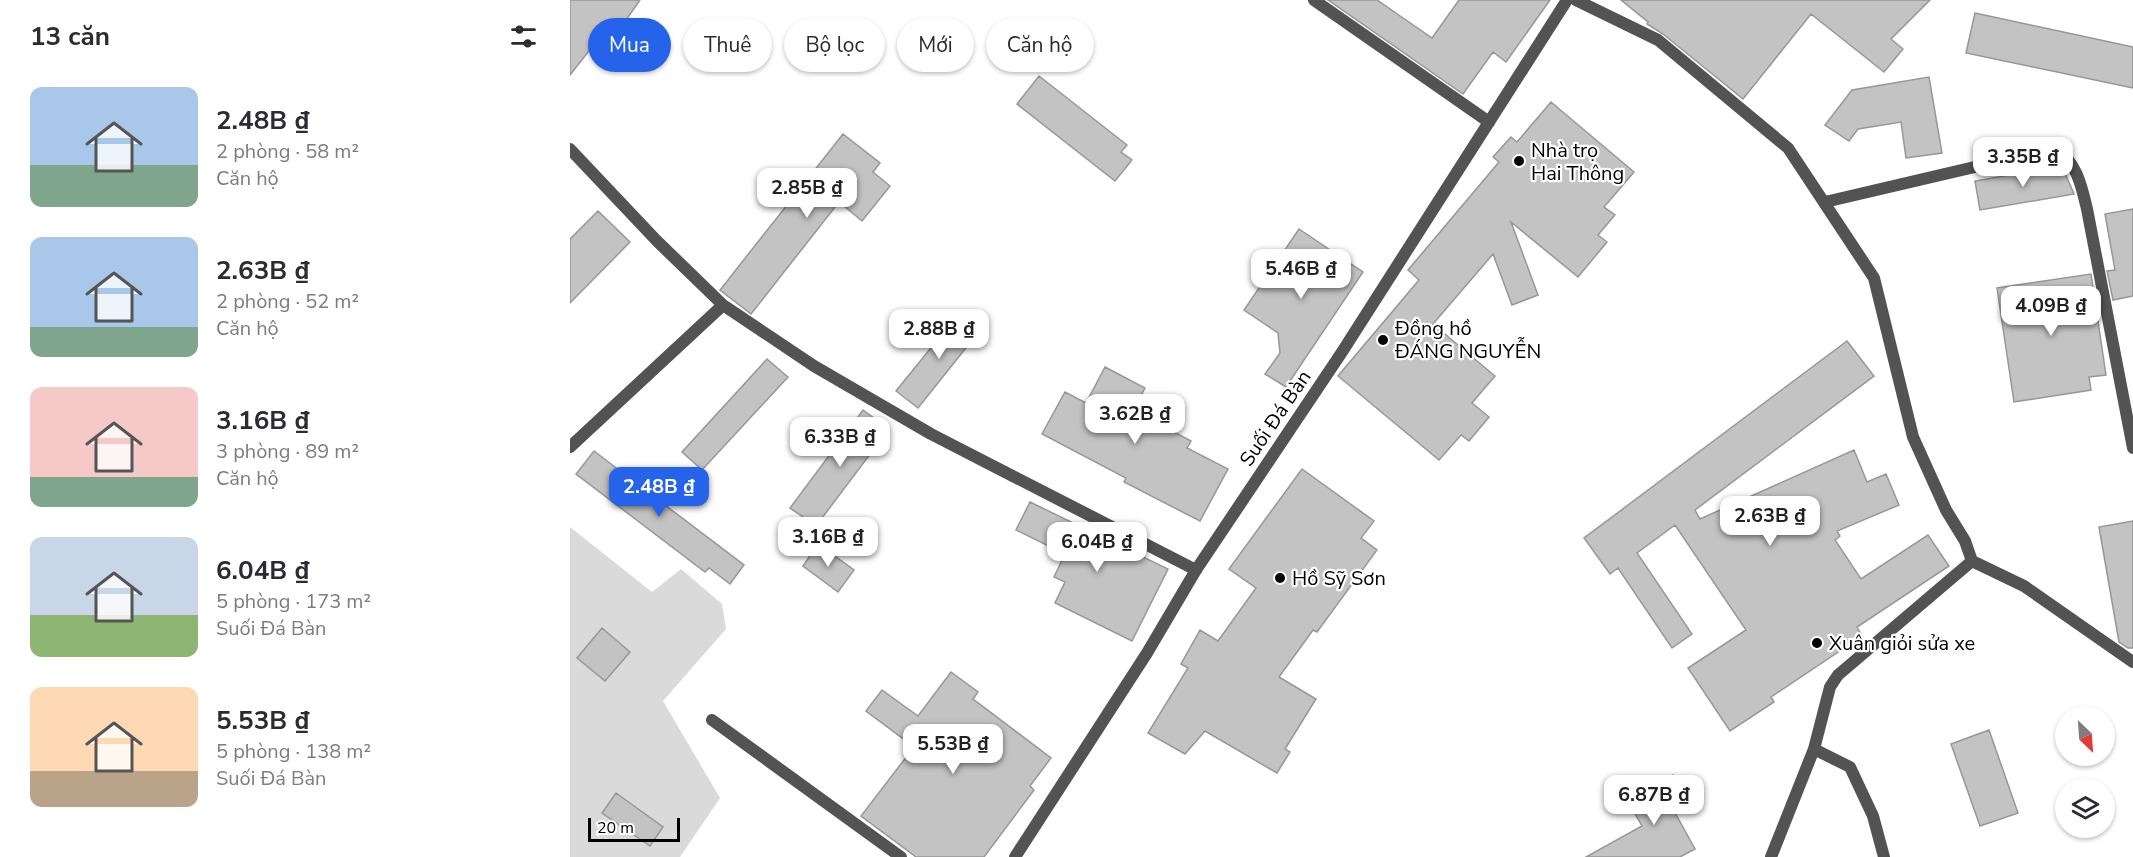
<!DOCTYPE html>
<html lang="vi">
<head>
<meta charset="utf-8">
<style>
  body { margin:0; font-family:"Nunito Sans",sans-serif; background:#f2f2f3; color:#2b2b33; height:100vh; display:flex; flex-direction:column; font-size:22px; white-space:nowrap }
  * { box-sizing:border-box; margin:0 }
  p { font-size:20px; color:#7c7c81 }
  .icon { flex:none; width:33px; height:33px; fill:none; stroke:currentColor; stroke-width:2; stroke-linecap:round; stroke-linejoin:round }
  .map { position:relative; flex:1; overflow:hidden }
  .side { display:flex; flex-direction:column; background:#fff; width:570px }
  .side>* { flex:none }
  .hud { position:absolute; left:18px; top:18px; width:570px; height:54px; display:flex; gap:12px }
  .needle { width:39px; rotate:155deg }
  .controls { position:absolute; left:1485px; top:706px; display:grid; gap:12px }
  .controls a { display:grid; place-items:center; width:60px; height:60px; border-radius:50%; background:#fff; box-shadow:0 2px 4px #0004; font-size:30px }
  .scale { position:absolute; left:18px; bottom:15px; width:92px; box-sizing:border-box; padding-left:6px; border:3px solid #000; border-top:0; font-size:16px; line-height:21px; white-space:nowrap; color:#000; -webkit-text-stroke:4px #fff; paint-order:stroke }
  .price { position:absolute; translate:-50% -51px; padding:0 14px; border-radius:12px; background:#fff; color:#222; font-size:20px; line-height:39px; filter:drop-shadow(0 2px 3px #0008) }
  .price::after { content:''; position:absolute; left:50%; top:36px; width:18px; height:14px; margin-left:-9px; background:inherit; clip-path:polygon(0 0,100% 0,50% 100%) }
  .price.on { background:#2563eb; color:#fff }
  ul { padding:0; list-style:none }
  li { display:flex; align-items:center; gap:18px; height:150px; padding:0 30px }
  li span { display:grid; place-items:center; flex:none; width:168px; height:120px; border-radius:12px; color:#555 }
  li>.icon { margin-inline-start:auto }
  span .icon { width:72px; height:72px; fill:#fffc; stroke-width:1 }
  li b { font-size:26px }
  h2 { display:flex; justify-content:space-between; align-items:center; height:72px; padding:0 30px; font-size:26px }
  .chip { padding:0 21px; border-radius:27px; background:#fff; box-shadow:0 2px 4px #0004; font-size:21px; line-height:54px }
  .chip.on { background:#2563eb; color:#fff }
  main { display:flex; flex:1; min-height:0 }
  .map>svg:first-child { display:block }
</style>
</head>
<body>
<main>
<section class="side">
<h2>13 căn<svg class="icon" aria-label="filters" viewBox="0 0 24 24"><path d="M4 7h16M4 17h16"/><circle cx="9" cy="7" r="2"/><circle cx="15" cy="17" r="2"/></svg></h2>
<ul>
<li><span style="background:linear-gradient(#a9c7e8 65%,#7fa58c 0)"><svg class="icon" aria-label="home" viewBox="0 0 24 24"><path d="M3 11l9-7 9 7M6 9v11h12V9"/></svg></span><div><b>2.48B ₫</b><p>2 phòng · 58 m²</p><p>Căn hộ</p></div></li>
<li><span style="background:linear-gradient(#a9c7e8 75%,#7fa58c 0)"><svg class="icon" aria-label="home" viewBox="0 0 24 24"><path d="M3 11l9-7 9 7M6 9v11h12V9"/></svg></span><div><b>2.63B ₫</b><p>2 phòng · 52 m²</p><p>Căn hộ</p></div></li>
<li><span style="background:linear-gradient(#f6c9c9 75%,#7fa58c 0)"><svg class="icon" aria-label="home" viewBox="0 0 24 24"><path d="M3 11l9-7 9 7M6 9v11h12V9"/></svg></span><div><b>3.16B ₫</b><p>3 phòng · 89 m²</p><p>Căn hộ</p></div></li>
<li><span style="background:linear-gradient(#c9d6e8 65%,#8fb573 0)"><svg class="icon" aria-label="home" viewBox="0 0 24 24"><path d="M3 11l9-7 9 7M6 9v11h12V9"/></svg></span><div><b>6.04B ₫</b><p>5 phòng · 173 m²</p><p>Suối Đá Bàn</p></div></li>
<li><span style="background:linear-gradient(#ffd9b3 70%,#b9a48a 0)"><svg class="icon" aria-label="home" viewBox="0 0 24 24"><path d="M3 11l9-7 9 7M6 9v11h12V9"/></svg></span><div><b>5.53B ₫</b><p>5 phòng · 138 m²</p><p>Suối Đá Bàn</p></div></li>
</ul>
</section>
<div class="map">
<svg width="1563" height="857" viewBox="0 0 1563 857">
  <rect width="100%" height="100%" fill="#fff"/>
  <path fill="#dadada" d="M 0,527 L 82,592 L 111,569 L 152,604 L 156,629 L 93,701 L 150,798 L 110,857 L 0,857 Z"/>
  <path fill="#c3c3c3" stroke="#979797" stroke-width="1.5" d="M 0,0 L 70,0 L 36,49 L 26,42 L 0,75 Z
    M 758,0 L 807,0 L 862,38 L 889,0 L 980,0 L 936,62 L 923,52 L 893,94 Z
    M 1051,0 L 1360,0 L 1321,39 L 1333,49 L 1314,72 L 1241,14 L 1173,99 L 1093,34 L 1077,24 L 1078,22 Z
    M 1405,13 L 1563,47 L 1563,88 L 1396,53 Z
    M 469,76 L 557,145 L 551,152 L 562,160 L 545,181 L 447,104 Z
    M 1359,77 L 1372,153 L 1336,158 L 1331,122 L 1288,129 L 1279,141 L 1255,125 L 1282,90 Z
    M 981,102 L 1064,172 L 1034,207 L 1045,215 L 1028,235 L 1037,242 L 1008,277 L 941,222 L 968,295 L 942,305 L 923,254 L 863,324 L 925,376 L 902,403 L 919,417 L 899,441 L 891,435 L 869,460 L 768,376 L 849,280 L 838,270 L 929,162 L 923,157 L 941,137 L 947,142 Z
    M 273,134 L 310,163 L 303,172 L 320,186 L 292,221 L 269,202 L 181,314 L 150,290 Z
    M 1492,166 L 1504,194 L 1410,210 L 1405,181 Z
    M 1563,209 L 1563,296 L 1543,300 L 1537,271 L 1545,270 L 1535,214 Z
    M 28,211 L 60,242 L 0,303 L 0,239 Z
    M 729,229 L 793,272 L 716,387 L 695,374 L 710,353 L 708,333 L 674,310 Z
    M 1521,274 L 1536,375 L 1519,377 L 1521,390 L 1444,402 L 1427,288 Z
    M 390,312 L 411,329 L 348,408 L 326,391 Z
    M 1277,341 L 1304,376 L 1125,510 L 1130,519 L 1284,450 L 1297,482 L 1316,474 L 1329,505 L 1267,531 L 1270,536 L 1265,540 L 1291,579 L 1358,535 L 1379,566 L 1287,627 L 1292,636 L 1201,697 L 1204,702 L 1160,731 L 1118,668 L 1176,630 L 1105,525 L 1067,553 L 1122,634 L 1102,648 L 1048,568 L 1040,574 L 1014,538 Z
    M 197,359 L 218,377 L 132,470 L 112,452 Z
    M 535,367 L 575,388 L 563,410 L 621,441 L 617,448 L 658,469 L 630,521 L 554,482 L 556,478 L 472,434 L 495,392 L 516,403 Z
    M 293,410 L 319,429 L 246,526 L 220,508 Z
    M 24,451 L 174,565 L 160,584 L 139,568 L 135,572 L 6,474 Z
    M 732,469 L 804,521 L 791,538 L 807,550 L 747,632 L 743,630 L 709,677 L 746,699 L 715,749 L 720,752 L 707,773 L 635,731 L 615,754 L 578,733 L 618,668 L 611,664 L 630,630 L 648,641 L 686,588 L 659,569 Z
    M 460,502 L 598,569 L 562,641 L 485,603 L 495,582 L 484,577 L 495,554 L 446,530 Z
    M 1563,521 L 1563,648 L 1558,648 L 1549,642 L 1529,527 Z
    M 248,544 L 284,570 L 268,592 L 233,566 Z
    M 32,628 L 60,652 L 35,681 L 7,658 Z
    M 381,672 L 408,692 L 403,699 L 481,758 L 460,786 L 464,790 L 414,857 L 346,857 L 291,816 L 344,747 L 296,711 L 312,690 L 348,716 Z
    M 1419,730 L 1448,813 L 1410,826 L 1381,744 Z
    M 1103,775 L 1117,802 L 1103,809 L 1125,849 L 1110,857 L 1016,857 L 1072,826 L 1057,800 Z
    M 46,793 L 93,827 L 80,846 L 32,813 Z"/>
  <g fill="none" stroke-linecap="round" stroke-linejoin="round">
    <path stroke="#535353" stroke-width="12" d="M 1006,0 L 1088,40 L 1218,148 L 1304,278 L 1343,437 L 1376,510 L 1395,541 L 1402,561 L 1454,586 L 1563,662
      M 1255,202 L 1486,148 C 1507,164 1511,184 1517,209 L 1563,448"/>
    <path stroke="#535353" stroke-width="12" d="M 744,0 L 919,122
      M 0,149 L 87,241 L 153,305 L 244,366 L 361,434 L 626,570
      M 0,447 L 153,305
      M 142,720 L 331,857
      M 1244,749 L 1280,767 L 1303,816 L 1314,857
      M 1201,857 L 1244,749 L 1260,687 L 1268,675 L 1402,561"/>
    <path stroke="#535353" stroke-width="12" d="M 445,857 L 577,653 L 626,570 L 772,352 L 997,0"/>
  </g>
  <g fill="#000" stroke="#fff" stroke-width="2">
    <circle cx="949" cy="161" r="6"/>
    <circle cx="813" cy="340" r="6"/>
    <circle cx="710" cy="578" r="6"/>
    <circle cx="1247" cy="643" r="6"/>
  </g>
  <g text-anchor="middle" stroke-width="4.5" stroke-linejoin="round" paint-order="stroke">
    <g font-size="20" fill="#000" stroke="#fff" text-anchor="start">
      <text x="961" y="157">Nhà trọ<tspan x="961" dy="23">Hai Thông</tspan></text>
      <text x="825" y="335">Đồng hồ<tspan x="825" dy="23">ĐÁNG NGUYỄN</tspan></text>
      <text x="722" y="585">Hồ Sỹ Sơn</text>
      <text x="1259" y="650">Xuân giỏi sửa xe</text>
    </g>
    <g font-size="20" fill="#000" stroke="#fff">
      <text transform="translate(705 418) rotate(-56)" y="7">Suối Đá Bàn</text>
    </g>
  </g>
</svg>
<div class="controls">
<a><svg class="needle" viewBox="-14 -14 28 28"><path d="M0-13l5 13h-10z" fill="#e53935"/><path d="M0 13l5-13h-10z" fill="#7c7c81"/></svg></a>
<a><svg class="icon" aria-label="layers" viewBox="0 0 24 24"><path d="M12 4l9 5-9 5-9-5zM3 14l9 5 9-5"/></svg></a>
</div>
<div class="scale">20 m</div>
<b class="price" style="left:1453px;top:188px">3.35B ₫</b>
<b class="price" style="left:237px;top:219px">2.85B ₫</b>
<b class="price" style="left:731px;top:300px">5.46B ₫</b>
<b class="price" style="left:1481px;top:337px">4.09B ₫</b>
<b class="price" style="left:369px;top:360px">2.88B ₫</b>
<b class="price" style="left:565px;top:445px">3.62B ₫</b>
<b class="price" style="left:270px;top:468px">6.33B ₫</b>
<b class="price on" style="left:89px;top:518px">2.48B ₫</b>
<b class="price" style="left:1200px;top:547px">2.63B ₫</b>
<b class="price" style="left:258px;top:568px">3.16B ₫</b>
<b class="price" style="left:527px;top:573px">6.04B ₫</b>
<b class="price" style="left:383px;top:775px">5.53B ₫</b>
<b class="price" style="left:1084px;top:826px">6.87B ₫</b>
<div class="hud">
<a class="chip on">Mua</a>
<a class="chip">Thuê</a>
<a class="chip">Bộ lọc</a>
<a class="chip">Mới</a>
<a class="chip">Căn hộ</a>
</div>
</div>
</main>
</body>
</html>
